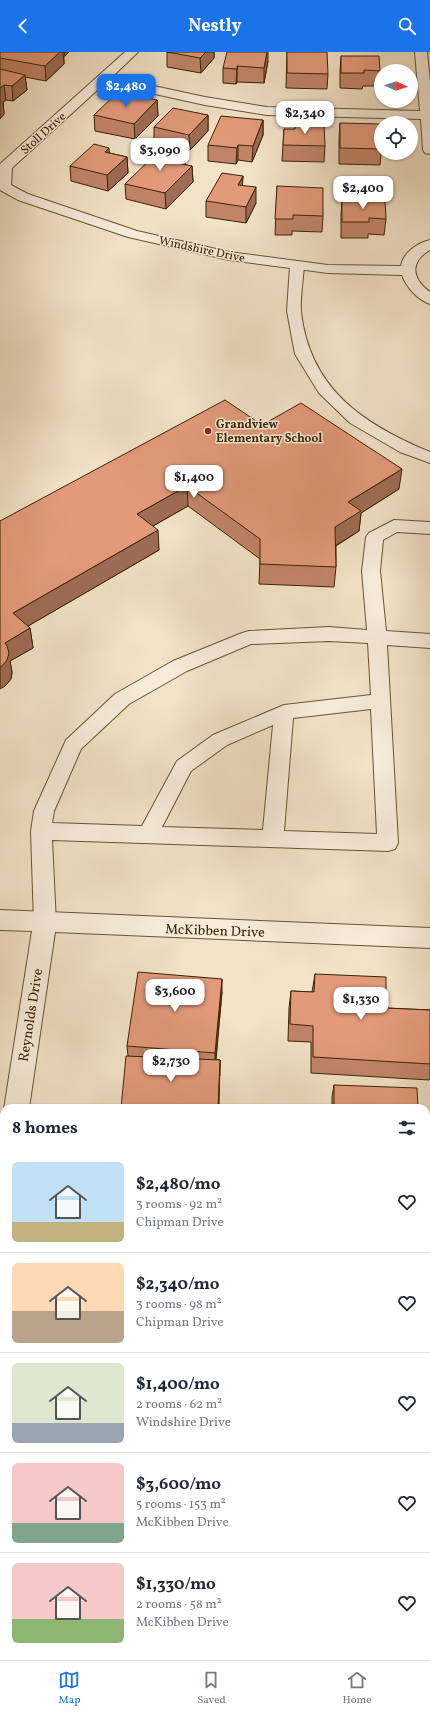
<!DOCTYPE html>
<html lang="en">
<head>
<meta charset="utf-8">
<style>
  body { margin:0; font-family:Vollkorn,serif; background:#f2f2f3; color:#1f2937; height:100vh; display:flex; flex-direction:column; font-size:15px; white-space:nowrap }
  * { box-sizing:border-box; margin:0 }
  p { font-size:13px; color:#747a83 }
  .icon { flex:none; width:22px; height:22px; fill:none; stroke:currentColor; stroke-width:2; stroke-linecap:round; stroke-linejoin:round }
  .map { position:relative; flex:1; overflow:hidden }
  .sheet { position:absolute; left:0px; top:1052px; width:430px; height:556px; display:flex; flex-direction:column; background:#fff; border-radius:12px 12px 0 0; box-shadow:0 1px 3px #0004 }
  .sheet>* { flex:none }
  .needle { width:26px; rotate:94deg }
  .tools { position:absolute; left:374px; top:12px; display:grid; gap:8px }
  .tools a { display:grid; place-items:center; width:44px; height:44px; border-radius:50%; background:#fff; box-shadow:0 1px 3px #0004; font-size:20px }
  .price { position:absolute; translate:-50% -34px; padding:0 9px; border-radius:8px; background:#fff; color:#222; font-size:13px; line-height:26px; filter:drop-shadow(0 1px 2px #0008) }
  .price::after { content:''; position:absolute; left:50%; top:24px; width:12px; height:9px; margin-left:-6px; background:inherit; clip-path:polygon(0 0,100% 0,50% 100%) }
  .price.selected { background:#1a73e8; color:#fff }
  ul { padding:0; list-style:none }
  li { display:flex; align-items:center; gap:12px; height:100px; padding:0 12px }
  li+li { border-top:1px solid #e0e1e3 }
  li span { display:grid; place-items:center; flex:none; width:112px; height:80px; border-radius:6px; color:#555 }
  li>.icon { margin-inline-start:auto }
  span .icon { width:48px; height:48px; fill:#fffc; stroke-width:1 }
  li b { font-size:17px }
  h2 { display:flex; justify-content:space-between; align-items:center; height:48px; padding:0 12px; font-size:17px }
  header { display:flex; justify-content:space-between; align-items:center; height:52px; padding:0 12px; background:#1a73e8; color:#fff; font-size:18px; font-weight:700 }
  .tab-bar { display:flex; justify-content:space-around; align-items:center; height:56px; border-top:1px solid #e0e1e3; background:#fff; font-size:11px; color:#747a83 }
  .tab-bar a { display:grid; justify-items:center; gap:2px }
  .tab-bar .selected { color:#1a73e8 }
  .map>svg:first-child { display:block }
</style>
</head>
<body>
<header><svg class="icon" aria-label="back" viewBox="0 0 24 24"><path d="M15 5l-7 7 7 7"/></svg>Nestly<svg class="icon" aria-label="search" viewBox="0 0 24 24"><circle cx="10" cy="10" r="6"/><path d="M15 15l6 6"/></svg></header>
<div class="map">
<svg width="430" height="1608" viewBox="0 0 430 1608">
  <rect width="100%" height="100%" fill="#f2e2c7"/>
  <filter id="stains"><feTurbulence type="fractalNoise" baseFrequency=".005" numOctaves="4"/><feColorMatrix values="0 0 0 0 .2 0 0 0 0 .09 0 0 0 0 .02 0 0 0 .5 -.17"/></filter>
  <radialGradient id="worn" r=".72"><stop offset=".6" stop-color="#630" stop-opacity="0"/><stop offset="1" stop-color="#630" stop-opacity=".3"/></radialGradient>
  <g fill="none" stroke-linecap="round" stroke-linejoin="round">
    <g stroke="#685432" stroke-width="2">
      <path id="lane" d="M 297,210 L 302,211 L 304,214 C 303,229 300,245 301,260 C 310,337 363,372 430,400 L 430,411 L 400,400 L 350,371 L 319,341 L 295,302 L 287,259 L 290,214 L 292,211 Z
        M 394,468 L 430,470 L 430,482 L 397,480 L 383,488 L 380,519 L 386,579 L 430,582 L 430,596 L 387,593 L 398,791 L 395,797 L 388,799 L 52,788 L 56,871 L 53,877 L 45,880 L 37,877 L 34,871 L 31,779 L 34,759 L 66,688 L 115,642 L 173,609 L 242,581 L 249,579 L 329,575 L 367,578 L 362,519 L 366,485 L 369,481 ZM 329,589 L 368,591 L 371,643 L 284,653 L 213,683 L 177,709 L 142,774 L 52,771 L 54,759 L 81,697 L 129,652 L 187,619 L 251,592 ZM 371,657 L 377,782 L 284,779 L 293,666 ZM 273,673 L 263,778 L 162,775 L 191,719 L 227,693 Z"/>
    </g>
    <g stroke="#685432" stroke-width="2">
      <path id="street" d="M 125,0 L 138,0 L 112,25 L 205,45 L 267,55 L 420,59 L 415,0 L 427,0 L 430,30 L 430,102 L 425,101 L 423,98 L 421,67 L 267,63 L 205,53 L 105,31 L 12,116 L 11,133 L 28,142 L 137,179 L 229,200 L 328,213 L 401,214 C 403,201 417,191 430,188 L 430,198 C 409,210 412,227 430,240 L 430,252 C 418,248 406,235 402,223 L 328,221 L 229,208 L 128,185 L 18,148 L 0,138 L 0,112 Z
        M 0,858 L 430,876 L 430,896 L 55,880 L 29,1056 L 4,1057 L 32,879 L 0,878 Z
        M 4,1116 L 4,1164 L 0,1166 L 0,1117 Z"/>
    </g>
    <use href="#lane" fill="#f7ecdb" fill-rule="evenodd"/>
    <use href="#street" fill="#f7ecdb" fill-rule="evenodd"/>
  </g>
  <path fill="#c28469" stroke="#3a2401" d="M 0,0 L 69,0 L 65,4 L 64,4 L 64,12 L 46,29 L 25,25 L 27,38 L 13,49 L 6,48 L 3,50 L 4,62 L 0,67 Z
    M 167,0 L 214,0 L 214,6 L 201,21 L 167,15 Z
    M 287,0 L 328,22 L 327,37 L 286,36 Z
    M 341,4 L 380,19 L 378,34 L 363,34 L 362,37 L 340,36 L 340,19 Z
    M 268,9 L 264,31 L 237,30 L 236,32 L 223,31 L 223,16 Z
    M 157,48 L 158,64 L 135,87 L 95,79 L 94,63 Z
    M 208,63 L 208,79 L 190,98 L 154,90 L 154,75 Z
    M 263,68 L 263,83 L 252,110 L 238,108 L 236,112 L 208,109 L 208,93 Z
    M 340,71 L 381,80 L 381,101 L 380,113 L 339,112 L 339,87 Z
    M 284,77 L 325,94 L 324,110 L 282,109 Z
    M 109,101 L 127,105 L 128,121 L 108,139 L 71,129 L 70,114 Z
    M 185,113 L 192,114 L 193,130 L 166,157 L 126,147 L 125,132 Z
    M 243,124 L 242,133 L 256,151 L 246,171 L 206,165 L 206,149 Z
    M 277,134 L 323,164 L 322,180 L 292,179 L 292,183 L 275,183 Z
    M 342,147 L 386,167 L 384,183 L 368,182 L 368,186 L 341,186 L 341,163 Z
    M 262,373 L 399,437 L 361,461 L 359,479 L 336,494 L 336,515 L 334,535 L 259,532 L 260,507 L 188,454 L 153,474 L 159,498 L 28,574 L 30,576 L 33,596 L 10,609 L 12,620 L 11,627 L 5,634 L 0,469 Z
    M 315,922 L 386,956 L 430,958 L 430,1026 L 429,1028 L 311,1021 L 311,990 L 288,989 L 289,956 L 291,939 L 312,940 Z
    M 222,940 L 216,1008 L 220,1008 L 220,1024 L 128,1004 L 127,994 Z
    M 334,1033 L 418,1056 L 332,1056 L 332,1045 Z
    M 426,1138 L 430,1138 L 430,1272 L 426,1272 Z
    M 426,1327 L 430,1327 L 430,1416 L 426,1416 Z
    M 426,1419 L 430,1419 L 430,1560 L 426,1560 Z
    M 330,1604 L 426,1604 L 430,1608 L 330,1608 Z"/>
  <path fill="#9e6c55" stroke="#3a2401" d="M 60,0 L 63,0 L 64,12 L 46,29 L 45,14 Z
    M 64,0 L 69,0 L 65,4 Z
    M 206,0 L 214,0 L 214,6 L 201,21 L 200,6 Z
    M 267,0 L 268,0 L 268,9 L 264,31 L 264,16 Z
    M 237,14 L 237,30 L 236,32 L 237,17 Z
    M 25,23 L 27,38 L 13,49 L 12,34 Z
    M 4,33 L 6,48 L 3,50 L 4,62 L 0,67 L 0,36 Z
    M 157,48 L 158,64 L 135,87 L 134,72 Z
    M 208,63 L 208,79 L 190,98 L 189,83 Z
    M 263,68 L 263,83 L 252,110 L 253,94 Z
    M 238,93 L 238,108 L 236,112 L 237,96 Z
    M 109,96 L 110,111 L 105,100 Z
    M 185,104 L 185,119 L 177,111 Z
    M 127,105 L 128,121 L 108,139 L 107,123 Z
    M 192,114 L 193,130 L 166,157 L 165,141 Z
    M 243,124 L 242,140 L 238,133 Z
    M 256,135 L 256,151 L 246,171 L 246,155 Z
    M 402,417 L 399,437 L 361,461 L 359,479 L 333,495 L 335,475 L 348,450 Z
    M 187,434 L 188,454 L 139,482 L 137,462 Z
    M 158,478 L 159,498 L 16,581 L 13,561 Z
    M 30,576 L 33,596 L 10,609 L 12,620 L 11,627 L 5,634 L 0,637 L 0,615 L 5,591 Z
    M 222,927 L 222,940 L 215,1014 L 215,1001 Z
    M 220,1008 L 219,1056 L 218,1056 Z"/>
  <path fill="#e29a7a" stroke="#3a2401" d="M 0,0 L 60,0 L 45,14 L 0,6 Z
    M 167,0 L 206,0 L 200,6 Z
    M 227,0 L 267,0 L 264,16 L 237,14 L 237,17 L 223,16 Z
    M 287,0 L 327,0 L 328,22 L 287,21 Z
    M 341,4 L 379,4 L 380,19 L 364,18 L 364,21 L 341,21 Z
    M 0,17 L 25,23 L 12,34 L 4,33 L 0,36 Z
    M 118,40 L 157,48 L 134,72 L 94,63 Z
    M 173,56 L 208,63 L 189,83 L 154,75 Z
    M 221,64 L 263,68 L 253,94 L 238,93 L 237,96 L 208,93 Z
    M 295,70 L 324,71 L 325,94 L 283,93 L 284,77 L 295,77 Z
    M 340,71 L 381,72 L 381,97 L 340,96 Z
    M 94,92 L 109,96 L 105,100 L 127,105 L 107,123 L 70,114 Z
    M 160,98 L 185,104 L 177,111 L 192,114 L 165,141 L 125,132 Z
    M 222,121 L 243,124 L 238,133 L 256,135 L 246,155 L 206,149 Z
    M 277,134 L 323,136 L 323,164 L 293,163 L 293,167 L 275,167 Z
    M 342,147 L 385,148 L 386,167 L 369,166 L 369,170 L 342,170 Z
    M 225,348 L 262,373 L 301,351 L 402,417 L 348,450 L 361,459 L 335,475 L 336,515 L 260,512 L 260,487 L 187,434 L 137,462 L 158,478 L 13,561 L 30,576 L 5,591 L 7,594 L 9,601 L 7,608 L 2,614 L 0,615 L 0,469 Z
    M 138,920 L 222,927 L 215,1001 L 127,994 Z
    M 315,922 L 386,925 L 386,956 L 430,958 L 430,1012 L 313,1005 L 313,974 L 290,972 L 291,939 L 314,940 Z
    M 126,1004 L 220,1008 L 218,1056 L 121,1056 Z
    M 334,1033 L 417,1036 L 418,1056 L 334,1056 Z
    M 426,1138 L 430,1138 L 430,1260 L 426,1260 Z
    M 426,1327 L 430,1327 L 430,1409 L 426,1408 Z
    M 426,1419 L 430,1419 L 430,1555 L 426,1554 Z
    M 426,1580 L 430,1580 L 430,1608 L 333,1608 L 333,1604 L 426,1604 Z
    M 50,1604 L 207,1604 L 207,1608 L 50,1608 Z"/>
  <circle fill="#8f2418" stroke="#f7ecdb" stroke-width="1.5" cx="208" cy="379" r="4"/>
  <g text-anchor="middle" stroke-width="3" stroke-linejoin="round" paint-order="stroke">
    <g font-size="12" fill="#3a2401" stroke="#f7ecdb">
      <text transform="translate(43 81) rotate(-42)" y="4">Stoll Drive</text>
      <text transform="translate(202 197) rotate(12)" y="4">Windshire Drive</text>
    </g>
    <g font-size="12" font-weight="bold" fill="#3a2401" stroke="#f7ecdb" text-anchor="start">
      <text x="216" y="376">Grandview<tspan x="216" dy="14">Elementary School</tspan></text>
    </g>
    <g font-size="14" fill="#3a2401" stroke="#f7ecdb">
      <text transform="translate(215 878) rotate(2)" y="5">McKibben Drive</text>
      <text transform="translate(30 963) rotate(-81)" y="5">Reynolds Drive</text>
    </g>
  </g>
  <rect width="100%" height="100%" filter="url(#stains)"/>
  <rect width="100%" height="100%" fill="url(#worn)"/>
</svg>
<div class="tools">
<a><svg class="needle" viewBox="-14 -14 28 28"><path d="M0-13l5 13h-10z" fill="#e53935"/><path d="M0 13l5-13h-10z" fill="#747a83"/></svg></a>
<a><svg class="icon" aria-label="locate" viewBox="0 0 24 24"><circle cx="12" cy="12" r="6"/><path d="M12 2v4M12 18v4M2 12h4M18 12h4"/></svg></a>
</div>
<b class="price selected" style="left:126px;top:56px">$2,480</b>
<b class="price" style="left:305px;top:83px">$2,340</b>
<b class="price" style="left:160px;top:120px">$3,090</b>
<b class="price" style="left:363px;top:158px">$2,400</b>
<b class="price" style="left:194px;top:447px">$1,400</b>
<b class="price" style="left:175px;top:961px">$3,600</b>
<b class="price" style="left:361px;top:969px">$1,330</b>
<b class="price" style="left:171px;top:1031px">$2,730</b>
<section class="sheet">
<h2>8 homes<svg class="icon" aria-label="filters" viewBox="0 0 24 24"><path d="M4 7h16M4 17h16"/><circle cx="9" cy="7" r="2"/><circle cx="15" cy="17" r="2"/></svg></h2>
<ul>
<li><span style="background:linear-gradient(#bfe0f5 75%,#c2b280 0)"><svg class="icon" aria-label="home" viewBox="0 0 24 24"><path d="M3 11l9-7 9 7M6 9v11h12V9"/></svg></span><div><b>$2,480/mo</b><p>3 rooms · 92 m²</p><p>Chipman Drive</p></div><svg class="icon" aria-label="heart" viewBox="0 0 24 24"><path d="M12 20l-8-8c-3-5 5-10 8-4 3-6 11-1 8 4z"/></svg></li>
<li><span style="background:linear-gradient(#ffd9b3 60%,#b9a48a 0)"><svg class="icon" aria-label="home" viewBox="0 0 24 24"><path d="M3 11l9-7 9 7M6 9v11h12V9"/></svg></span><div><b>$2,340/mo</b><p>3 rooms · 98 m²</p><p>Chipman Drive</p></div><svg class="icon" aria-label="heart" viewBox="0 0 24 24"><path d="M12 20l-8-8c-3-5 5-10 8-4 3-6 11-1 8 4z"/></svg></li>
<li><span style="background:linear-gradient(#dfe7d0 75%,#9aa5b1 0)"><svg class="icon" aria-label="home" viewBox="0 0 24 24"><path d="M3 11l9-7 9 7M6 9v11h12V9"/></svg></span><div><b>$1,400/mo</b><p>2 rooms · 62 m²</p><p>Windshire Drive</p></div><svg class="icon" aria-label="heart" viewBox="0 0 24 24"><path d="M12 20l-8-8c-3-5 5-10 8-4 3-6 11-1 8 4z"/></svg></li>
<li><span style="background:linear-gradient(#f6c9c9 75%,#7fa58c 0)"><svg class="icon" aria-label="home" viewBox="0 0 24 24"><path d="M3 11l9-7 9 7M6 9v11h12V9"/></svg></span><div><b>$3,600/mo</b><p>5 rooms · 153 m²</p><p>McKibben Drive</p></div><svg class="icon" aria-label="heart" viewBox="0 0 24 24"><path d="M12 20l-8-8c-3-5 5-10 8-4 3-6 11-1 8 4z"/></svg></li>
<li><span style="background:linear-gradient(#f6c9c9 70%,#8fb573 0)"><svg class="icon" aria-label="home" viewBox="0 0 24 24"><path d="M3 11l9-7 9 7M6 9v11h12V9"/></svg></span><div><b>$1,330/mo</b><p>2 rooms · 58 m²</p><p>McKibben Drive</p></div><svg class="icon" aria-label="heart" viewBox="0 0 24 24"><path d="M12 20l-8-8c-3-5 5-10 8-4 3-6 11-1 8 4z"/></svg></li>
</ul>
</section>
</div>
<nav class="tab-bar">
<a class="selected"><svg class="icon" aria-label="map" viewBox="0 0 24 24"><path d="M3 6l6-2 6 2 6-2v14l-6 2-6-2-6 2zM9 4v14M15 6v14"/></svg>Map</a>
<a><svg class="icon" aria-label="saved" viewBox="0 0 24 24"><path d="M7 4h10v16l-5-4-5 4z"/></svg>Saved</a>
<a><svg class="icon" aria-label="home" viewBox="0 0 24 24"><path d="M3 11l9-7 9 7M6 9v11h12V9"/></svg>Home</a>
</nav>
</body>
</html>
